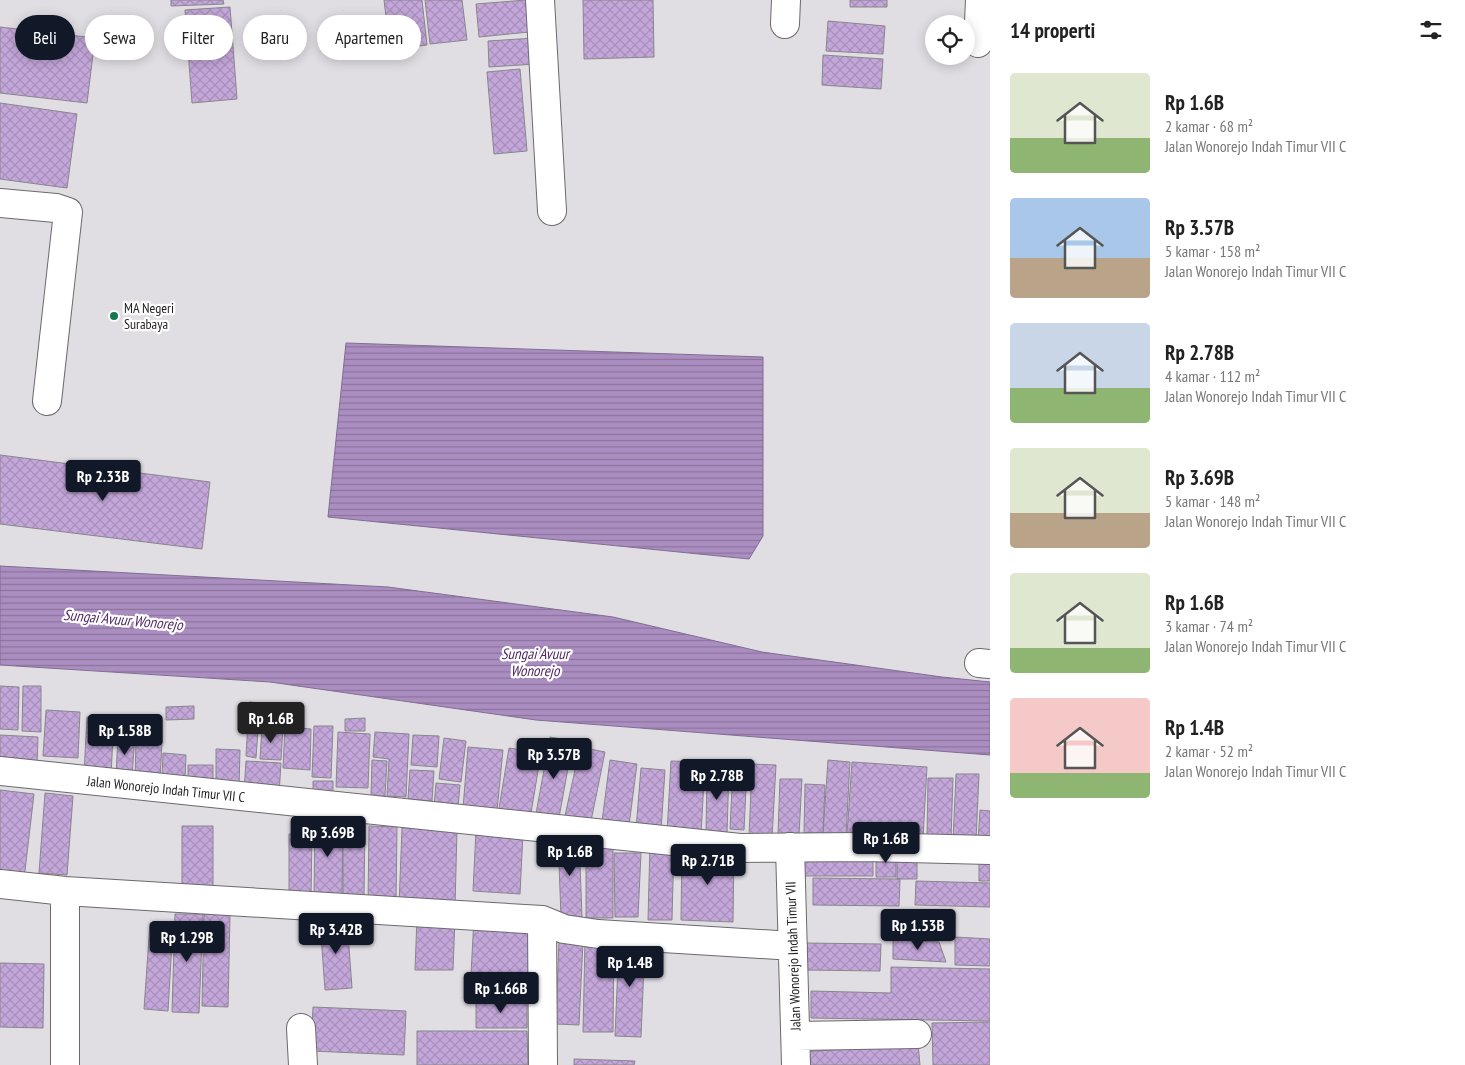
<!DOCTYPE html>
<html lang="id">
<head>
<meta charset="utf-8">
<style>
  body { margin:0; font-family:"PT Sans Narrow",sans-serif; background:#f6f6f6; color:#222; height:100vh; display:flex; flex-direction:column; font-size:19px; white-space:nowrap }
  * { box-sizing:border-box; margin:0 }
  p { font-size:16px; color:#767676 }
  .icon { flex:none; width:28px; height:28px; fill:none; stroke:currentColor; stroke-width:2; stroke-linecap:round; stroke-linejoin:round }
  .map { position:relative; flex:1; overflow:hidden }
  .panel { display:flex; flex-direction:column; background:#fff; width:475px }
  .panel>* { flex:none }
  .banner { position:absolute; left:15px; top:15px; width:475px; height:45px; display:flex; gap:10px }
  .controls { position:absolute; left:925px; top:15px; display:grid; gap:10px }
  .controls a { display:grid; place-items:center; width:50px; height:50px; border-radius:50%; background:#fff; box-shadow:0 2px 12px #0003; font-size:25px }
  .price { position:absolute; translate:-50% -42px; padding:0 11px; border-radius:5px; background:#111827; color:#fff; font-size:16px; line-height:32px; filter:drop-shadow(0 1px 2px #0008) }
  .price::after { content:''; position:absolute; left:50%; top:30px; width:15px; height:11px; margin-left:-8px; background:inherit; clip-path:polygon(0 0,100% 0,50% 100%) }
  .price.active { background:#222; color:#fff }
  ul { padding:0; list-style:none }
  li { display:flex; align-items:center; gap:15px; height:125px; padding:0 20px }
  li span { display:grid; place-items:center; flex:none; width:140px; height:100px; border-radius:5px; color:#555 }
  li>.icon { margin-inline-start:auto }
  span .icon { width:60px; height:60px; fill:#fffc; stroke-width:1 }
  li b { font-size:21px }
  h2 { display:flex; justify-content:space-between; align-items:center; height:60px; padding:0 20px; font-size:21px }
  .chip { padding:0 18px; border-radius:22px; background:#fff; box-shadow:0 2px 12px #0003; font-size:18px; line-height:45px }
  .chip.active { background:#111827; color:#fff }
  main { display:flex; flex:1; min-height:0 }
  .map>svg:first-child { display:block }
</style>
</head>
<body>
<main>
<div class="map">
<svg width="990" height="1065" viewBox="0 0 990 1065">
  <defs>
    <pattern id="water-rules" width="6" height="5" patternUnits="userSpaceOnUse" patternTransform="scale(1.25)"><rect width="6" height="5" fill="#ab8ec1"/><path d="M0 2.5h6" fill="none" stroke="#8b739c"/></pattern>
    <pattern id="building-cross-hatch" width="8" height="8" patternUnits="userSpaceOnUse" patternTransform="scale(1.25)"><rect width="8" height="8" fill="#c4a7da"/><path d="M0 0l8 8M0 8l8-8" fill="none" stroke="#a88fbb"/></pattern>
  </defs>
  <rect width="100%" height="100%" fill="#e0dde3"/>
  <path fill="url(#water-rules)" stroke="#816d91" d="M 346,343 L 763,357 L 763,536 L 749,559 L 328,517 Z
    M 0,566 L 388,587 L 613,617 L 762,652 L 942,677 L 990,682 L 990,755 L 536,720 L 270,682 L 0,665 Z"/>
  <path fill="url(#building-cross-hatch)" stroke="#89868b" d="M 171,0 L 223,0 L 224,4 L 171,6 Z
    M 384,0 L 422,0 L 427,45 L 390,49 Z
    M 425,0 L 462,0 L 467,40 L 430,44 Z
    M 526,0 L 529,32 L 479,37 L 476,4 Z
    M 583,0 L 653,0 L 654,57 L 584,59 Z
    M 850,0 L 887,0 L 887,7 L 850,7 Z
    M 230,7 L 237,99 L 192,103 L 185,10 Z
    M 828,21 L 885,26 L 883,54 L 826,51 Z
    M 0,27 L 95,38 L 87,103 L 0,93 Z
    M 535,38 L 536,64 L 489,67 L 488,41 Z
    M 823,55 L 883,59 L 881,89 L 822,85 Z
    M 520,69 L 527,151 L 494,154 L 487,72 Z
    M 0,103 L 77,114 L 67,188 L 0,179 Z
    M 0,455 L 210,482 L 202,549 L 0,524 Z
    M 0,686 L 19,687 L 18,730 L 0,729 Z
    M 23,686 L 41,686 L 41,732 L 22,731 Z
    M 249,702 L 260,703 L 256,758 L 246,756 Z
    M 194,706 L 194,719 L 166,720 L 166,707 Z
    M 46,710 L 80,712 L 78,758 L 43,756 Z
    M 87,717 L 114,718 L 111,775 L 84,774 Z
    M 365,718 L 365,731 L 345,731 L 345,719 Z
    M 314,726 L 333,726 L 331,778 L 312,777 Z
    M 262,727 L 283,728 L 281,760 L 260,759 Z
    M 285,727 L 311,729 L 310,770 L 283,768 Z
    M 338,732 L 370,734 L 368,788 L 336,787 Z
    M 375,732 L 409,734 L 406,797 L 387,796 L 389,759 L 373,757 Z
    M 0,735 L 38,737 L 37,766 L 0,765 Z
    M 118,735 L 135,736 L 132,776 L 116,776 Z
    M 413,735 L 439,736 L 437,767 L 411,765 Z
    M 550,737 L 573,741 L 558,823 L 535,819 Z
    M 444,738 L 466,741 L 461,782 L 439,779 Z
    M 136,741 L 162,742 L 160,780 L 135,779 Z
    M 468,747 L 503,750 L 497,811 L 463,808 Z
    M 580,747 L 605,752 L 589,831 L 563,825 Z
    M 509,748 L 541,753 L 530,819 L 498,814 Z
    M 216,749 L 240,750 L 239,788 L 216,788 Z
    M 163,753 L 186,755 L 185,781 L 162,779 Z
    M 372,760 L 387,761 L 385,796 L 371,796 Z
    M 610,760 L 637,764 L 628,833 L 601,829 Z
    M 828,760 L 850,762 L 846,835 L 823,833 Z
    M 246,761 L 281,763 L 279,794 L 244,792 Z
    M 671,761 L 705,762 L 701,835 L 667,833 Z
    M 852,762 L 927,767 L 923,838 L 847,834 Z
    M 752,764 L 776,765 L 772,838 L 749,837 Z
    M 188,765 L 213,765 L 213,788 L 188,788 Z
    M 733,766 L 747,767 L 744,830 L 730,829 Z
    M 641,768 L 665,770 L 661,831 L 636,829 Z
    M 707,769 L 729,770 L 727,833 L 706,832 Z
    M 410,770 L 434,771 L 432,801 L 408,799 Z
    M 956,774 L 979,774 L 976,841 L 953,840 Z
    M 928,778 L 953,778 L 951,839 L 927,838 Z
    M 780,779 L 802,779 L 799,835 L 778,834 Z
    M 313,781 L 333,781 L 333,795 L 313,795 Z
    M 436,783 L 460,785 L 458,807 L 434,806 Z
    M 805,784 L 825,785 L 823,833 L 804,833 Z
    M 0,790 L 34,794 L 24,879 L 0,876 Z
    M 45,793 L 73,796 L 67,875 L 39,873 Z
    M 980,810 L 990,811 L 990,842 L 978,841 Z
    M 343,818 L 365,818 L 364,900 L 343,900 Z
    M 315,821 L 343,821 L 342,896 L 314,896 Z
    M 182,826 L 213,826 L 213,891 L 182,891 Z
    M 369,826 L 397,827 L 396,903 L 368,903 Z
    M 402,828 L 457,829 L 455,907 L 399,906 Z
    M 476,830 L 523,833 L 520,894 L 473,891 Z
    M 289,834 L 312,834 L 311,898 L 289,898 Z
    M 558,837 L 579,837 L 582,917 L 561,917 Z
    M 586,841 L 613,841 L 613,918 L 586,918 Z
    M 650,843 L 674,843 L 672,920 L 648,920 Z
    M 682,850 L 734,850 L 733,922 L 681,920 Z
    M 804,850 L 873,850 L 873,876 L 804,876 Z
    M 876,852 L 896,852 L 896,877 L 876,877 Z
    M 614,853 L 641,853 L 638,917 L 615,917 Z
    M 897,853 L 917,853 L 917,879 L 897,879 Z
    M 979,855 L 990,855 L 990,881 L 979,881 Z
    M 813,878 L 900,879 L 899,906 L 813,905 Z
    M 916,881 L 990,883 L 990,907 L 915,905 Z
    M 175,914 L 203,914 L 199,1013 L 172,1012 Z
    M 204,914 L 230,914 L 228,1007 L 202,1006 Z
    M 417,917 L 455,918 L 453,970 L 415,970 Z
    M 474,918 L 537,922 L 535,977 L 471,974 Z
    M 347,920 L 352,988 L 325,990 L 320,922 Z
    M 150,923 L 173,925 L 168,1011 L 144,1009 Z
    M 955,937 L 990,939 L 990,966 L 955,965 Z
    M 559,940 L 583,941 L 579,1025 L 556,1024 Z
    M 585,940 L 614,941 L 613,1032 L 583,1032 Z
    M 619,940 L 645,941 L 641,1037 L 615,1036 Z
    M 893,940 L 939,942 L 946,962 L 893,959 Z
    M 805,943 L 881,944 L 880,971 L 805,970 Z
    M 0,963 L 44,964 L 43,1028 L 0,1027 Z
    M 891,967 L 990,969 L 990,1021 L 811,1018 L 811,991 L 891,993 Z
    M 476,1000 L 527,1001 L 527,1028 L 476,1028 Z
    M 313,1007 L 406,1011 L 404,1055 L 311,1051 Z
    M 990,1022 L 990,1065 L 933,1065 L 932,1023 Z
    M 417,1031 L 527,1031 L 528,1065 L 417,1065 Z
    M 918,1044 L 920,1065 L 804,1065 L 803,1052 Z
    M 574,1059 L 635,1061 L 634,1065 L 574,1065 Z"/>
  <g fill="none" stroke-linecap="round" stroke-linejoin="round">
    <g stroke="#6c696e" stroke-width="30">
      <path id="minor" d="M 540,0 L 552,211
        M 785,24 L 786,0
        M 978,43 L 980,0
        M 0,203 L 56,208 L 68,212 L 47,401
        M 979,663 L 990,664
        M 0,771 L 740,848 L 866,847 L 990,850
        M 790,847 L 796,1065
        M 0,884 L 65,891 L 542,920 L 564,929 L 598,934 L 793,946
        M 65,891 L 65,1065
        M 542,920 L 543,1065
        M 301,1028 L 303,1065
        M 796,1036 L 917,1034"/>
    </g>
    <use href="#minor" stroke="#fff" stroke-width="28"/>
  </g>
  <circle fill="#13774f" stroke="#fff" stroke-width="2" cx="114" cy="316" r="5"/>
  <g text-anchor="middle" stroke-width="4.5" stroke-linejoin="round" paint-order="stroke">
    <g font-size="14" fill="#201f21" stroke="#fff" text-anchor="start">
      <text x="124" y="313">MA Negeri<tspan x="124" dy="16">Surabaya</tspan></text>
    </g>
    <g font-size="14" fill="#201f21" stroke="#fff">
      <text transform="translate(166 789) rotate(6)" y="5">Jalan Wonorejo Indah Timur VII C</text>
      <text transform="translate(793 956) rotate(-92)" y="5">Jalan Wonorejo Indah Timur VII</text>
    </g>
    <g font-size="15" font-style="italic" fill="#502a68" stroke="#fff">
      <text transform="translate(123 620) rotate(5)" y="5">Sungai Avuur Wonorejo</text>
      <text x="535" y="659">Sungai Avuur<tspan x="535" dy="17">Wonorejo</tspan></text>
    </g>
  </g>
</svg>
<div class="controls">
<a><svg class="icon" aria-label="locate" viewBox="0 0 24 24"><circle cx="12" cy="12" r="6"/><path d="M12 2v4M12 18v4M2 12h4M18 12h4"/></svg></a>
</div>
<b class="price" style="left:103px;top:502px">Rp 2.33B</b>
<b class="price active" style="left:271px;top:744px">Rp 1.6B</b>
<b class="price" style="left:125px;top:756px">Rp 1.58B</b>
<b class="price" style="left:554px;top:780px">Rp 3.57B</b>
<b class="price" style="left:717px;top:801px">Rp 2.78B</b>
<b class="price" style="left:328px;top:858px">Rp 3.69B</b>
<b class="price" style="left:886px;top:864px">Rp 1.6B</b>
<b class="price" style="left:570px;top:877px">Rp 1.6B</b>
<b class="price" style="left:708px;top:886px">Rp 2.71B</b>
<b class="price" style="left:918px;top:951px">Rp 1.53B</b>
<b class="price" style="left:336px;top:955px">Rp 3.42B</b>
<b class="price" style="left:187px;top:963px">Rp 1.29B</b>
<b class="price" style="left:630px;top:988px">Rp 1.4B</b>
<b class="price" style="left:501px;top:1014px">Rp 1.66B</b>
<div class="banner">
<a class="chip active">Beli</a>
<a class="chip">Sewa</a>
<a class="chip">Filter</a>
<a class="chip">Baru</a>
<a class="chip">Apartemen</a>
</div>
</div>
<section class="panel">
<h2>14 properti<svg class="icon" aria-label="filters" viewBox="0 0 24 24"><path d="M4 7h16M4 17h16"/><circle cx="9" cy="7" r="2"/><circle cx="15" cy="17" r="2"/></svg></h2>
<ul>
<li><span style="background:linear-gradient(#dfe7d0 65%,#8fb573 0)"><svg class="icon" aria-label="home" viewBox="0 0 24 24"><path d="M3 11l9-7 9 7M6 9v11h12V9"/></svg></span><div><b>Rp 1.6B</b><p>2 kamar · 68 m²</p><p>Jalan Wonorejo Indah Timur VII C</p></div></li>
<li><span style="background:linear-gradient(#a9c7e8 60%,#b9a48a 0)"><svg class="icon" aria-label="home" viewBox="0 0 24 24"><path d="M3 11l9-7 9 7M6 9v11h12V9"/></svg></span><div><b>Rp 3.57B</b><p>5 kamar · 158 m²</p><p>Jalan Wonorejo Indah Timur VII C</p></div></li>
<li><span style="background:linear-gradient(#c9d6e8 65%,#8fb573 0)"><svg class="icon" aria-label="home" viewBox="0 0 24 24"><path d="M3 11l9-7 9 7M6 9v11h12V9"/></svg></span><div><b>Rp 2.78B</b><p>4 kamar · 112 m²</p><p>Jalan Wonorejo Indah Timur VII C</p></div></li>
<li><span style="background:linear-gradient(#dfe7d0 65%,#b9a48a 0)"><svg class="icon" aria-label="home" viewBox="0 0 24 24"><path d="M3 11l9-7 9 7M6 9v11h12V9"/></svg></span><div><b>Rp 3.69B</b><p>5 kamar · 148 m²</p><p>Jalan Wonorejo Indah Timur VII C</p></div></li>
<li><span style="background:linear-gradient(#dfe7d0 75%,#8fb573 0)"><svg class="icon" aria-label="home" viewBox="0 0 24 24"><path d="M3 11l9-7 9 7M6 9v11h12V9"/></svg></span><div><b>Rp 1.6B</b><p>3 kamar · 74 m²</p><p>Jalan Wonorejo Indah Timur VII C</p></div></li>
<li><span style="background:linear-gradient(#f6c9c9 75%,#8fb573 0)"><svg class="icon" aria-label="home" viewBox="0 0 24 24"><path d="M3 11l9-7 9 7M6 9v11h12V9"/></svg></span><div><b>Rp 1.4B</b><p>2 kamar · 52 m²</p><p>Jalan Wonorejo Indah Timur VII C</p></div></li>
</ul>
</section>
</main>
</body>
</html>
